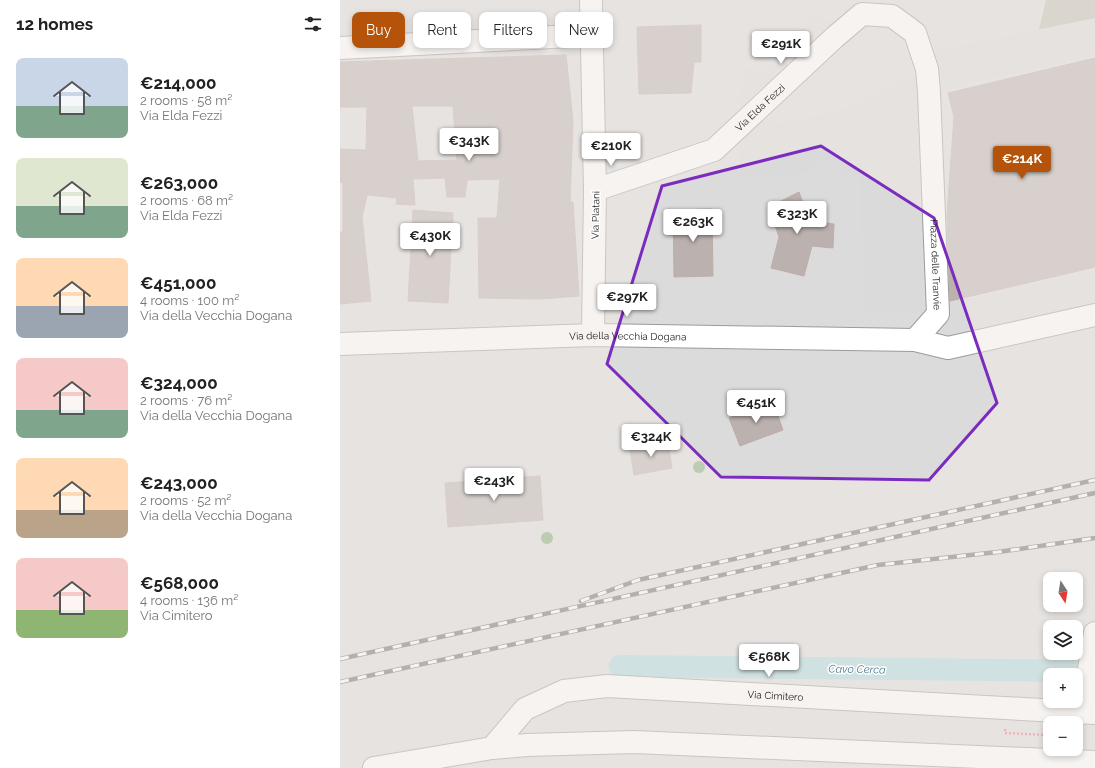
<!DOCTYPE html>
<html lang="en">
<head>
<meta charset="utf-8">
<style>
  body { margin:0; font-family:Raleway,sans-serif; background:#f2f2f2; color:#222; height:100vh; display:flex; flex-direction:column; font-size:15px; white-space:nowrap }
  * { box-sizing:border-box; margin:0 }
  p { font-size:13px; color:#767676 }
  .icon { flex:none; width:22px; height:22px; fill:none; stroke:currentColor; stroke-width:2; stroke-linecap:round; stroke-linejoin:round }
  .map { position:relative; flex:1; overflow:hidden }
  .details { display:flex; flex-direction:column; background:#fff; width:340px }
  .details>* { flex:none }
  .hud { position:absolute; left:12px; top:12px; width:380px; height:36px; display:flex; gap:8px }
  .needle { width:26px; rotate:168deg }
  .tools { position:absolute; left:703px; top:572px; display:grid; gap:8px }
  .tools a { display:grid; place-items:center; width:40px; height:40px; border-radius:8px; background:#fff; box-shadow:0 2px 6px #0003; font-size:20px }
  .price { position:absolute; translate:-50% -34px; padding:0 9px; border-radius:4px; background:#fff; color:#222; font-size:13px; line-height:26px; filter:drop-shadow(0 1px 2px #0008) }
  .price::after { content:''; position:absolute; left:50%; top:24px; width:12px; height:9px; margin-left:-6px; background:inherit; clip-path:polygon(0 0,100% 0,50% 100%) }
  .price.current { background:#b45309; color:#fff }
  ul { padding:0; list-style:none }
  li { display:flex; align-items:center; gap:12px; height:100px; padding:0 16px }
  li span { display:grid; place-items:center; flex:none; width:112px; height:80px; border-radius:8px; color:#555 }
  li>.icon { margin-inline-start:auto }
  span .icon { width:48px; height:48px; fill:#fffc; stroke-width:1 }
  li b { font-size:17px }
  h2 { display:flex; justify-content:space-between; align-items:center; height:48px; padding:0 16px; font-size:17px }
  .chip { padding:0 14px; border-radius:8px; background:#fff; box-shadow:0 2px 6px #0003; font-size:14px; line-height:36px }
  .chip.current { background:#b45309; color:#fff }
  main { display:flex; flex:1; min-height:0 }
  .map>svg:first-child { display:block }
</style>
</head>
<body>
<main>
<section class="details">
<h2>12 homes<svg class="icon" aria-label="filters" viewBox="0 0 24 24"><path d="M4 7h16M4 17h16"/><circle cx="9" cy="7" r="2"/><circle cx="15" cy="17" r="2"/></svg></h2>
<ul>
<li><span style="background:linear-gradient(#c9d6e8 60%,#7fa58c 0)"><svg class="icon" aria-label="home" viewBox="0 0 24 24"><path d="M3 11l9-7 9 7M6 9v11h12V9"/></svg></span><div><b>€214,000</b><p>2 rooms · 58 m²</p><p>Via Elda Fezzi</p></div></li>
<li><span style="background:linear-gradient(#dfe7d0 60%,#7fa58c 0)"><svg class="icon" aria-label="home" viewBox="0 0 24 24"><path d="M3 11l9-7 9 7M6 9v11h12V9"/></svg></span><div><b>€263,000</b><p>2 rooms · 68 m²</p><p>Via Elda Fezzi</p></div></li>
<li><span style="background:linear-gradient(#ffd9b3 60%,#9aa5b1 0)"><svg class="icon" aria-label="home" viewBox="0 0 24 24"><path d="M3 11l9-7 9 7M6 9v11h12V9"/></svg></span><div><b>€451,000</b><p>4 rooms · 100 m²</p><p>Via della Vecchia Dogana</p></div></li>
<li><span style="background:linear-gradient(#f6c9c9 65%,#7fa58c 0)"><svg class="icon" aria-label="home" viewBox="0 0 24 24"><path d="M3 11l9-7 9 7M6 9v11h12V9"/></svg></span><div><b>€324,000</b><p>2 rooms · 76 m²</p><p>Via della Vecchia Dogana</p></div></li>
<li><span style="background:linear-gradient(#ffd9b3 65%,#b9a48a 0)"><svg class="icon" aria-label="home" viewBox="0 0 24 24"><path d="M3 11l9-7 9 7M6 9v11h12V9"/></svg></span><div><b>€243,000</b><p>2 rooms · 52 m²</p><p>Via della Vecchia Dogana</p></div></li>
<li><span style="background:linear-gradient(#f6c9c9 65%,#8fb573 0)"><svg class="icon" aria-label="home" viewBox="0 0 24 24"><path d="M3 11l9-7 9 7M6 9v11h12V9"/></svg></span><div><b>€568,000</b><p>4 rooms · 136 m²</p><p>Via Cimitero</p></div></li>
</ul>
</section>
<div class="map">
<svg width="755" height="768" viewBox="0 0 755 768">
  <rect width="100%" height="100%" fill="#eee9e5"/>
  <path fill="#dcdbdb" fill-rule="evenodd" d="M 0,0 L 755,0 L 755,768 L 0,768 ZM 710,579 L 736,579 L 736,605 L 710,605 ZM 710,627 L 736,627 L 736,653 L 710,653 ZM 710,675 L 736,675 L 736,701 L 710,701 ZM 710,723 L 736,723 L 736,749 L 710,749 Z"/>
  <path fill="#c2beb1" d="M 706,0 L 755,0 L 755,19 L 698,34 Z"/>
  <path fill="#dadada" d="M 472,12 L 493,24 L 409,108 L 403,108 L 398,104 L 406,67 L 423,72 Z
    M 755,18 L 755,54 L 597,91 L 595,51 Z
    M 576,74 L 578,83 L 578,173 L 582,313 L 524,314 L 520,177 L 502,178 L 501,159 L 472,162 L 473,173 L 401,177 L 399,143 L 427,118 L 437,125 L 510,108 Z
    M 755,270 L 755,323 L 592,357 L 600,306 Z"/>
  <g fill="none" stroke-linecap="round" stroke-linejoin="round">
    <path stroke="#a8d8d9" stroke-width="22" d="M 280,666 L 755,671"/>
  </g>
  <path fill="#bbb1ae" stroke="#bfada8" fill-rule="evenodd" d="M 361,25 L 361,62 L 354,62 L 351,93 L 299,94 L 297,27 Z
    M 226,55 L 233,121 L 230,202 L 233,202 L 239,296 L 200,299 L 139,298 L 138,218 L 157,218 L 160,179 L 127,180 L 125,197 L 107,197 L 105,178 L 73,179 L 75,205 L 56,204 L 57,198 L 27,195 L 22,217 L 31,301 L 0,304 L 0,232 L 3,232 L 3,183 L 0,182 L 0,149 L 26,150 L 27,107 L 0,107 L 0,62 ZM 72,106 L 113,106 L 117,160 L 78,161 Z
    M 755,58 L 755,267 L 610,301 L 607,215 L 614,117 L 608,93 Z
    M 459,192 L 470,221 L 494,224 L 493,248 L 472,246 L 464,276 L 431,268 L 439,237 L 429,207 Z
    M 372,209 L 373,276 L 334,277 L 333,210 Z
    M 73,210 L 113,213 L 108,303 L 68,301 Z
    M 433,402 L 443,430 L 400,446 L 389,418 Z
    M 328,442 L 332,468 L 294,475 L 290,449 Z
    M 200,476 L 203,520 L 108,527 L 105,483 Z"/>
  <g fill="none" stroke-linecap="round" stroke-linejoin="round">
    <g stroke="#9b9b9b" stroke-width="24">
      <g id="minor">
        <path d="M 251,0 L 255,190 L 253,335"/>
        <path d="M 0,48 L 251,35"/>
        <path id="s1" d="M 255,190 L 374,150 L 495,37 L 522,14 L 552,16 L 575,33 L 587,69 L 589,92 L 598,314 L 575,340"/>
        <path id="s2" d="M 0,344 L 253,335 L 575,340 L 608,348 L 755,315"/>
        <path d="M 742,713 L 755,633"/>
        <path id="s3" d="M 152,748 L 185,709 L 224,691 L 267,686 L 755,713"/>
        <path d="M 34,768 L 152,748 L 187,745 L 294,742 L 755,762"/>
      </g>
    </g>
    <path stroke="#f07481" stroke-width="2.5" stroke-dasharray="2 2" stroke-linecap="butt" d="M 665,729 L 665,733 L 706,735 L 706,740"/>
    <use href="#minor" stroke="#fff" stroke-width="22"/>
    <g stroke="#6c6c6c" stroke-width="4.5">
      <path id="rail" d="M 241,601 L 298,580 L 755,480
        M 0,659 L 755,493
        M 0,682 L 538,565 L 658,552 L 755,538"/>
    </g>
    <use href="#rail" stroke="#fff" stroke-width="3" stroke-dasharray="9" stroke-linecap="butt"/>
  </g>
  <g fill="#7da972">
    <circle cx="359" cy="467" r="6"/>
    <circle cx="207" cy="538" r="6"/>
  </g>
  <path d="M0 0H755V768H0ZM 481,146 L 594,218 L 657,403 L 589,480 L 381,477 L 267,364 L 322,186 Z" fill="#eee9e5" fill-opacity=".55" fill-rule="evenodd"/>
  <path fill="none" stroke="#7b2cbf" stroke-width="3" stroke-linejoin="round" d="M 481,146 L 594,218 L 657,403 L 589,480 L 381,477 L 267,364 L 322,186 Z"/>
  <g text-anchor="middle" stroke-width="3" stroke-linejoin="round" paint-order="stroke">
    <g font-size="10" fill="#1e1e1e" stroke="#fff">
      <text dy="4" stroke="none"><textPath href="#s1" startOffset="188">Via Elda Fezzi</textPath></text>
      <text transform="translate(255 215) rotate(-89)" y="4">Via Platani</text>
      <text dy="4" stroke="none"><textPath href="#s1" startOffset="619">Piazza delle Tranvie</textPath></text>
      <text dy="4" stroke="none"><textPath href="#s2" startOffset="288">Via della Vecchia Dogana</textPath></text>
      <text dy="4" stroke="none"><textPath href="#s3" startOffset="306">Via Cimitero</textPath></text>
    </g>
    <g font-size="11" font-style="italic" fill="#477b90" stroke="#fff">
      <text transform="translate(517 669) rotate(1)" y="4">Cavo Cerca</text>
    </g>
  </g>
</svg>
<div class="tools">
<a><svg class="needle" viewBox="-14 -14 28 28"><path d="M0-13l5 13h-10z" fill="#e53935"/><path d="M0 13l5-13h-10z" fill="#767676"/></svg></a>
<a><svg class="icon" aria-label="layers" viewBox="0 0 24 24"><path d="M12 4l9 5-9 5-9-5zM3 14l9 5 9-5"/></svg></a>
<a>+</a>
<a>−</a>
</div>
<b class="price" style="left:441px;top:65px">€291K</b>
<b class="price" style="left:129px;top:162px">€343K</b>
<b class="price" style="left:271px;top:167px">€210K</b>
<b class="price current" style="left:682px;top:180px">€214K</b>
<b class="price" style="left:457px;top:235px">€323K</b>
<b class="price" style="left:353px;top:243px">€263K</b>
<b class="price" style="left:90px;top:257px">€430K</b>
<b class="price" style="left:287px;top:318px">€297K</b>
<b class="price" style="left:416px;top:424px">€451K</b>
<b class="price" style="left:311px;top:458px">€324K</b>
<b class="price" style="left:154px;top:502px">€243K</b>
<b class="price" style="left:429px;top:678px">€568K</b>
<div class="hud">
<a class="chip current">Buy</a>
<a class="chip">Rent</a>
<a class="chip">Filters</a>
<a class="chip">New</a>
</div>
</div>
</main>
</body>
</html>
